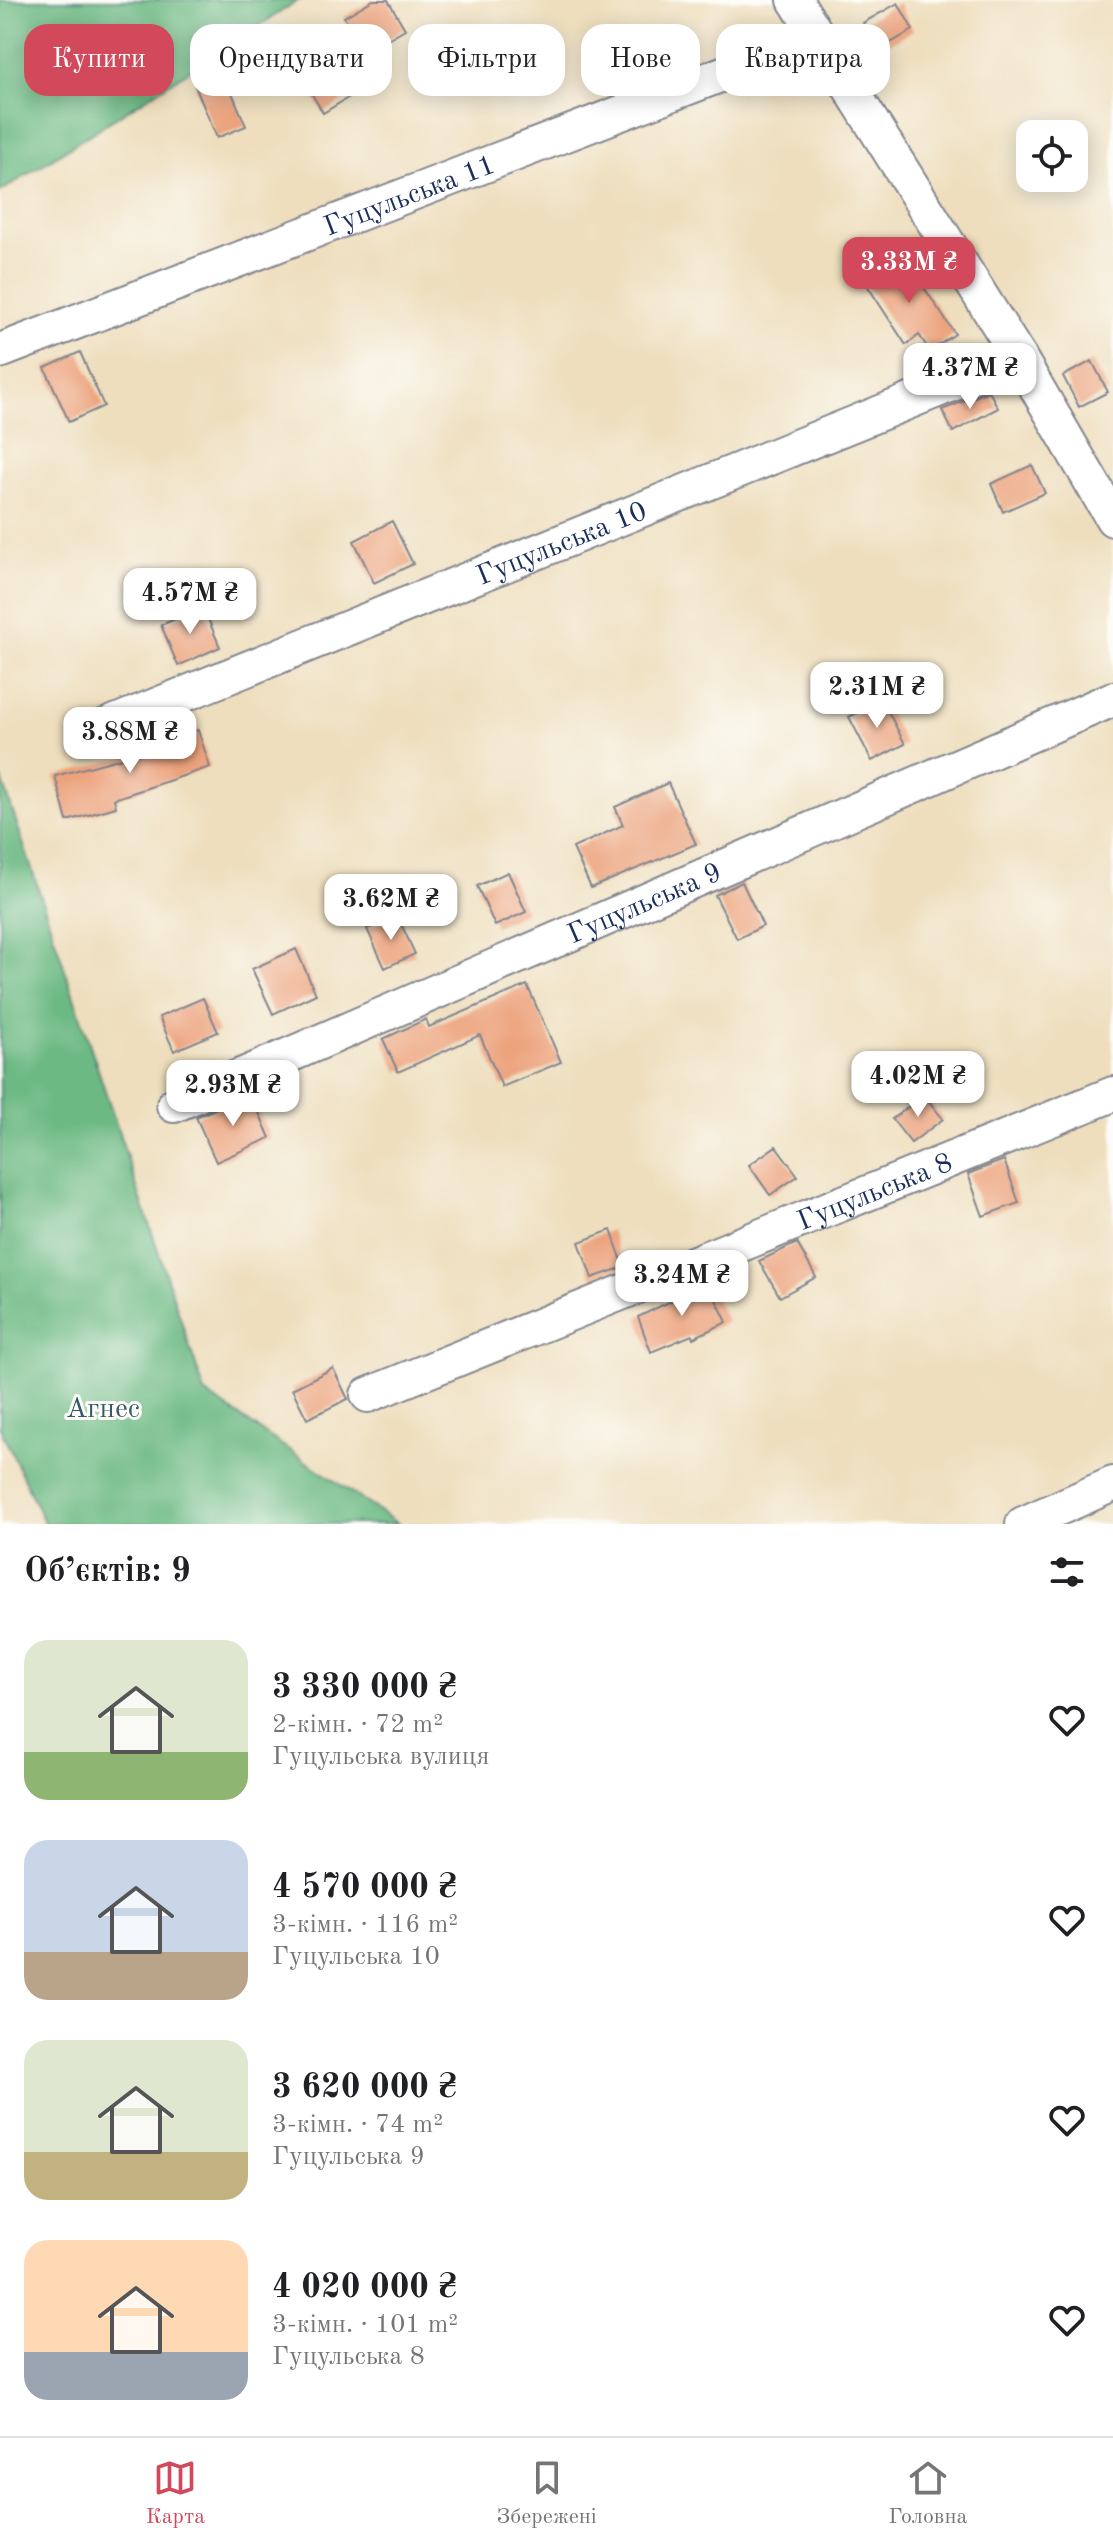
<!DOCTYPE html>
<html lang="uk">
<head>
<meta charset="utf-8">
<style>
  body { margin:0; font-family:"Old Standard TT",serif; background:#f2f2f2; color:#202124; height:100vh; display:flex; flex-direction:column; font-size:30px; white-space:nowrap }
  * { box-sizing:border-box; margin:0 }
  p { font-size:26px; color:#757577 }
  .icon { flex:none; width:44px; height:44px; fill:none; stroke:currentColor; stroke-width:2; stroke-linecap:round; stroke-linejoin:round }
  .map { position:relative; height:1524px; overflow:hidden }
  .side { display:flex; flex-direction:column; background:#fff; flex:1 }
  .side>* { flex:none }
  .banner { position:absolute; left:24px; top:24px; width:1066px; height:72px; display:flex; gap:16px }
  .controls { position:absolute; left:1016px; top:120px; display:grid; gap:16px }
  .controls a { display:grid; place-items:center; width:72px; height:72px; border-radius:16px; background:#fff; box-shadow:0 4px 20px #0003; font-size:40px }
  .price { position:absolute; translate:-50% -68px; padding:0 18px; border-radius:16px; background:#fff; color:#222; font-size:26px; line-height:52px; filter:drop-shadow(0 2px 4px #0008) }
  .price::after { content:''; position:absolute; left:50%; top:48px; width:24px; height:18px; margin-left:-12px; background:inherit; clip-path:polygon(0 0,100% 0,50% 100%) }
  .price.active { background:#d1495b; color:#fff }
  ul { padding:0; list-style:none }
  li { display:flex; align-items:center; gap:24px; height:200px; padding:0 24px }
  li span { display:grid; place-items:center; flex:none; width:224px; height:160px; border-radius:24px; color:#555 }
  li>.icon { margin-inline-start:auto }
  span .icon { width:96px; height:96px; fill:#fffc; stroke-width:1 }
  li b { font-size:34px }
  h2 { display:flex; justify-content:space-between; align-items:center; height:96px; padding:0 24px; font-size:34px }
  .tag { padding:0 28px; border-radius:24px; background:#fff; box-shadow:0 4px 20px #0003; font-size:28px; line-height:72px }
  .tag.active { background:#d1495b; color:#fff }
  .tabs { display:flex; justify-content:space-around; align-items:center; height:112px; border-top:2px solid #e0e0e0; background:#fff; font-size:22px; color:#757577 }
  .tabs a { display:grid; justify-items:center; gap:4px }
  .tabs .active { color:#d1495b }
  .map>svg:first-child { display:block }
</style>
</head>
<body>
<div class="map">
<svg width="1113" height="1524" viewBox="0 0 1113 1524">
  <rect width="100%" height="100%" fill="#fdfcf7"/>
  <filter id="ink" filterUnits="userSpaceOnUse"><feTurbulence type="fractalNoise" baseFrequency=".0125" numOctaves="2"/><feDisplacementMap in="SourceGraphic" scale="16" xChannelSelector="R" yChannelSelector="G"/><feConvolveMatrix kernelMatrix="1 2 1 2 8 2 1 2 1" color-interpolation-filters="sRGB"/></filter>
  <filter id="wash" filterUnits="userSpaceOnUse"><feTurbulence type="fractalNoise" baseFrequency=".006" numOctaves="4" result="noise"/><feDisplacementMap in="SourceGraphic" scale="32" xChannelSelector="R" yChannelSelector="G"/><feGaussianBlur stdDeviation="1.8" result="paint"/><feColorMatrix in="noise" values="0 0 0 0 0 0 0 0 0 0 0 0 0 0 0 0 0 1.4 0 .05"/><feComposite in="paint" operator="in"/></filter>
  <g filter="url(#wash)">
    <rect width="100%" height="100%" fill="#eedebd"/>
    <path fill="#6cb983" stroke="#447470" stroke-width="2" d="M 0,0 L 299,0 L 0,192 Z
      M 0,773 L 205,1393 L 398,1524 L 45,1524 L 0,1428 Z"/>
    <g id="blocks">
      <path fill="#eca27c" d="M 373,0 L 388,0 L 405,29 L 365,52 L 344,17 Z
        M 898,3 L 913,30 L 878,50 L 863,23 Z
        M 333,52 L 356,93 L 323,113 L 299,72 Z
        M 224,74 L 246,126 L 217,138 L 195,86 Z
        M 903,256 L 955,334 L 930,351 L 919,335 L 906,345 L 865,282 Z
        M 80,352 L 104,406 L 69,422 L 45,368 Z
        M 1092,361 L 1108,392 L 1079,407 L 1063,376 Z
        M 989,391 L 998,408 L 953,432 L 942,410 Z
        M 1032,465 L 1045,493 L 1003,512 L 991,484 Z
        M 392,521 L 413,564 L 374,583 L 354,541 Z
        M 203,607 L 220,647 L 178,666 L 161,625 Z
        M 882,700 L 905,744 L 872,761 L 849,717 Z
        M 198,730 L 210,767 L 114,799 L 116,807 L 67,821 L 55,776 L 152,750 L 150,745 Z
        M 668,783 L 696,844 L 591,888 L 573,848 L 623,825 L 615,807 Z
        M 508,872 L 526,912 L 495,926 L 477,886 Z
        M 742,882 L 763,926 L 737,939 L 715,895 Z
        M 397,915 L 415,954 L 385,968 L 367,929 Z
        M 296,949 L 316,994 L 273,1014 L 252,969 Z
        M 527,985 L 561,1062 L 502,1087 L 480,1035 L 398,1072 L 383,1039 L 426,1019 L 429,1027 Z
        M 203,998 L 218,1032 L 174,1051 L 159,1017 Z
        M 251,1094 L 270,1138 L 216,1162 L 196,1117 Z
        M 924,1095 L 943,1119 L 911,1143 L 892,1119 Z
        M 776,1146 L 798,1176 L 770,1195 L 749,1165 Z
        M 1004,1160 L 1019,1203 L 983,1216 L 968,1174 Z
        M 611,1230 L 624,1267 L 592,1278 L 579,1242 Z
        M 797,1243 L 816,1277 L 780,1297 L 759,1261 Z
        M 708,1283 L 727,1322 L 693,1338 L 692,1335 L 651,1352 L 638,1317 Z
        M 333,1368 L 348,1399 L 307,1419 L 292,1389 Z"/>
    </g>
  </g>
  <g filter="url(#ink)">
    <use href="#blocks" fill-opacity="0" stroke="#84868e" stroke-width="2"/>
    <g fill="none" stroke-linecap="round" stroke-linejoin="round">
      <g stroke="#84868e" stroke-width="38">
        <g id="minor">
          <path d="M 795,0 L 1019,357 L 1113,519"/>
          <path id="s1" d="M 0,351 L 819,37"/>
          <path id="s2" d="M 103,727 L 1019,357"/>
          <path id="s3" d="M 174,1105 L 1113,699"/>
          <path id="s4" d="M 368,1395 L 1113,1094"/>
          <path d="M 1023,1524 L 1113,1484"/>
        </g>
      </g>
      <use href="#minor" stroke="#fff" stroke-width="34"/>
    </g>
  </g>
  <g text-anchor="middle" stroke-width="6" stroke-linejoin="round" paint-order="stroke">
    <g font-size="28" fill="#1b2f5e" stroke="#fdfcf7">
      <text dy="10" stroke="none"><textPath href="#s1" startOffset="438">Гуцульська 11</textPath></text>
      <text dy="10" stroke="none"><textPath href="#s2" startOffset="494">Гуцульська 10</textPath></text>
      <text dy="10" stroke="none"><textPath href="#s3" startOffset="512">Гуцульська 9</textPath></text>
      <text dy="10" stroke="none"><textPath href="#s4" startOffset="546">Гуцульська 8</textPath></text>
    </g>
    <g font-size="28" fill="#365a6d" stroke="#fdfcf7">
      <text x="103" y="1417">Агнес</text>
    </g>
  </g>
</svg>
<div class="controls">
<a><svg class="icon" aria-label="locate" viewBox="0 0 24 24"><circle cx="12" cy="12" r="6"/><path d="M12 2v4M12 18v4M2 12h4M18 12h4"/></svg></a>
</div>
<b class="price active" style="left:909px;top:305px">3.33M ₴</b>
<b class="price" style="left:970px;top:411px">4.37M ₴</b>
<b class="price" style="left:190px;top:636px">4.57M ₴</b>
<b class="price" style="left:877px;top:730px">2.31M ₴</b>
<b class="price" style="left:130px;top:775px">3.88M ₴</b>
<b class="price" style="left:391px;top:942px">3.62M ₴</b>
<b class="price" style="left:918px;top:1119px">4.02M ₴</b>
<b class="price" style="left:233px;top:1128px">2.93M ₴</b>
<b class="price" style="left:682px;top:1318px">3.24M ₴</b>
<div class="banner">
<a class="tag active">Купити</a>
<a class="tag">Орендувати</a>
<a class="tag">Фільтри</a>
<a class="tag">Нове</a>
<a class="tag">Квартира</a>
</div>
</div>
<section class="side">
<h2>Об’єктів: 9<svg class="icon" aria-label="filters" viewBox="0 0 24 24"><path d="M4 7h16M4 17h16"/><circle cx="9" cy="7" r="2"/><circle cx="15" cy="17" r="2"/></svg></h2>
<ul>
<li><span style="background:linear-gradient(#dfe7d0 70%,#8fb573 0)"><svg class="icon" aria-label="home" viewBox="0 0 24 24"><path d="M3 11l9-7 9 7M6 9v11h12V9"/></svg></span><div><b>3 330 000 ₴</b><p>2-кімн. · 72 m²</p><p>Гуцульська вулиця</p></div><svg class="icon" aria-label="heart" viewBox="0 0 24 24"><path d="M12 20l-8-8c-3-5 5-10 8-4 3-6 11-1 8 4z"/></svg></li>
<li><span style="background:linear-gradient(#c9d6e8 70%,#b9a48a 0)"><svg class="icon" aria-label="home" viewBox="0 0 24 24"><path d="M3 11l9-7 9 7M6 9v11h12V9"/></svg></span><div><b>4 570 000 ₴</b><p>3-кімн. · 116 m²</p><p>Гуцульська 10</p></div><svg class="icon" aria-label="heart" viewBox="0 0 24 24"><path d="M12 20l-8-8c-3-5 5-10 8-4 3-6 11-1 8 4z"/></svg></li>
<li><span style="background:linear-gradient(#dfe7d0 70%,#c2b280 0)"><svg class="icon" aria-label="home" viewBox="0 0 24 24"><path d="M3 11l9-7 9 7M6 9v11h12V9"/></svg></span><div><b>3 620 000 ₴</b><p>3-кімн. · 74 m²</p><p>Гуцульська 9</p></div><svg class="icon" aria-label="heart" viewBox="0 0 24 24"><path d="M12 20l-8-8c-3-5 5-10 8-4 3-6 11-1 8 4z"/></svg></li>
<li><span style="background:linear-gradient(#ffd9b3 70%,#9aa5b1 0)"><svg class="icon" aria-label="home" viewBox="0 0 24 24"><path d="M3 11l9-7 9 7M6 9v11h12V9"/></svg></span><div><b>4 020 000 ₴</b><p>3-кімн. · 101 m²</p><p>Гуцульська 8</p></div><svg class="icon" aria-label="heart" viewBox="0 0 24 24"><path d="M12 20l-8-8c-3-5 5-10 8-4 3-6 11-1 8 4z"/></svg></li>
</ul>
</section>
<nav class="tabs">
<a class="active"><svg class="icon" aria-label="map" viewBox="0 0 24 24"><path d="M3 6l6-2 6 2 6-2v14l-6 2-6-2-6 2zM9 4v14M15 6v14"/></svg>Карта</a>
<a><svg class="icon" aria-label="saved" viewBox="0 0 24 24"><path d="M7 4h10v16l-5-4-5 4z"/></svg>Збережені</a>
<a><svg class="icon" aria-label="home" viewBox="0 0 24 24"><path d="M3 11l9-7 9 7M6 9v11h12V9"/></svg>Головна</a>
</nav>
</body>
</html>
